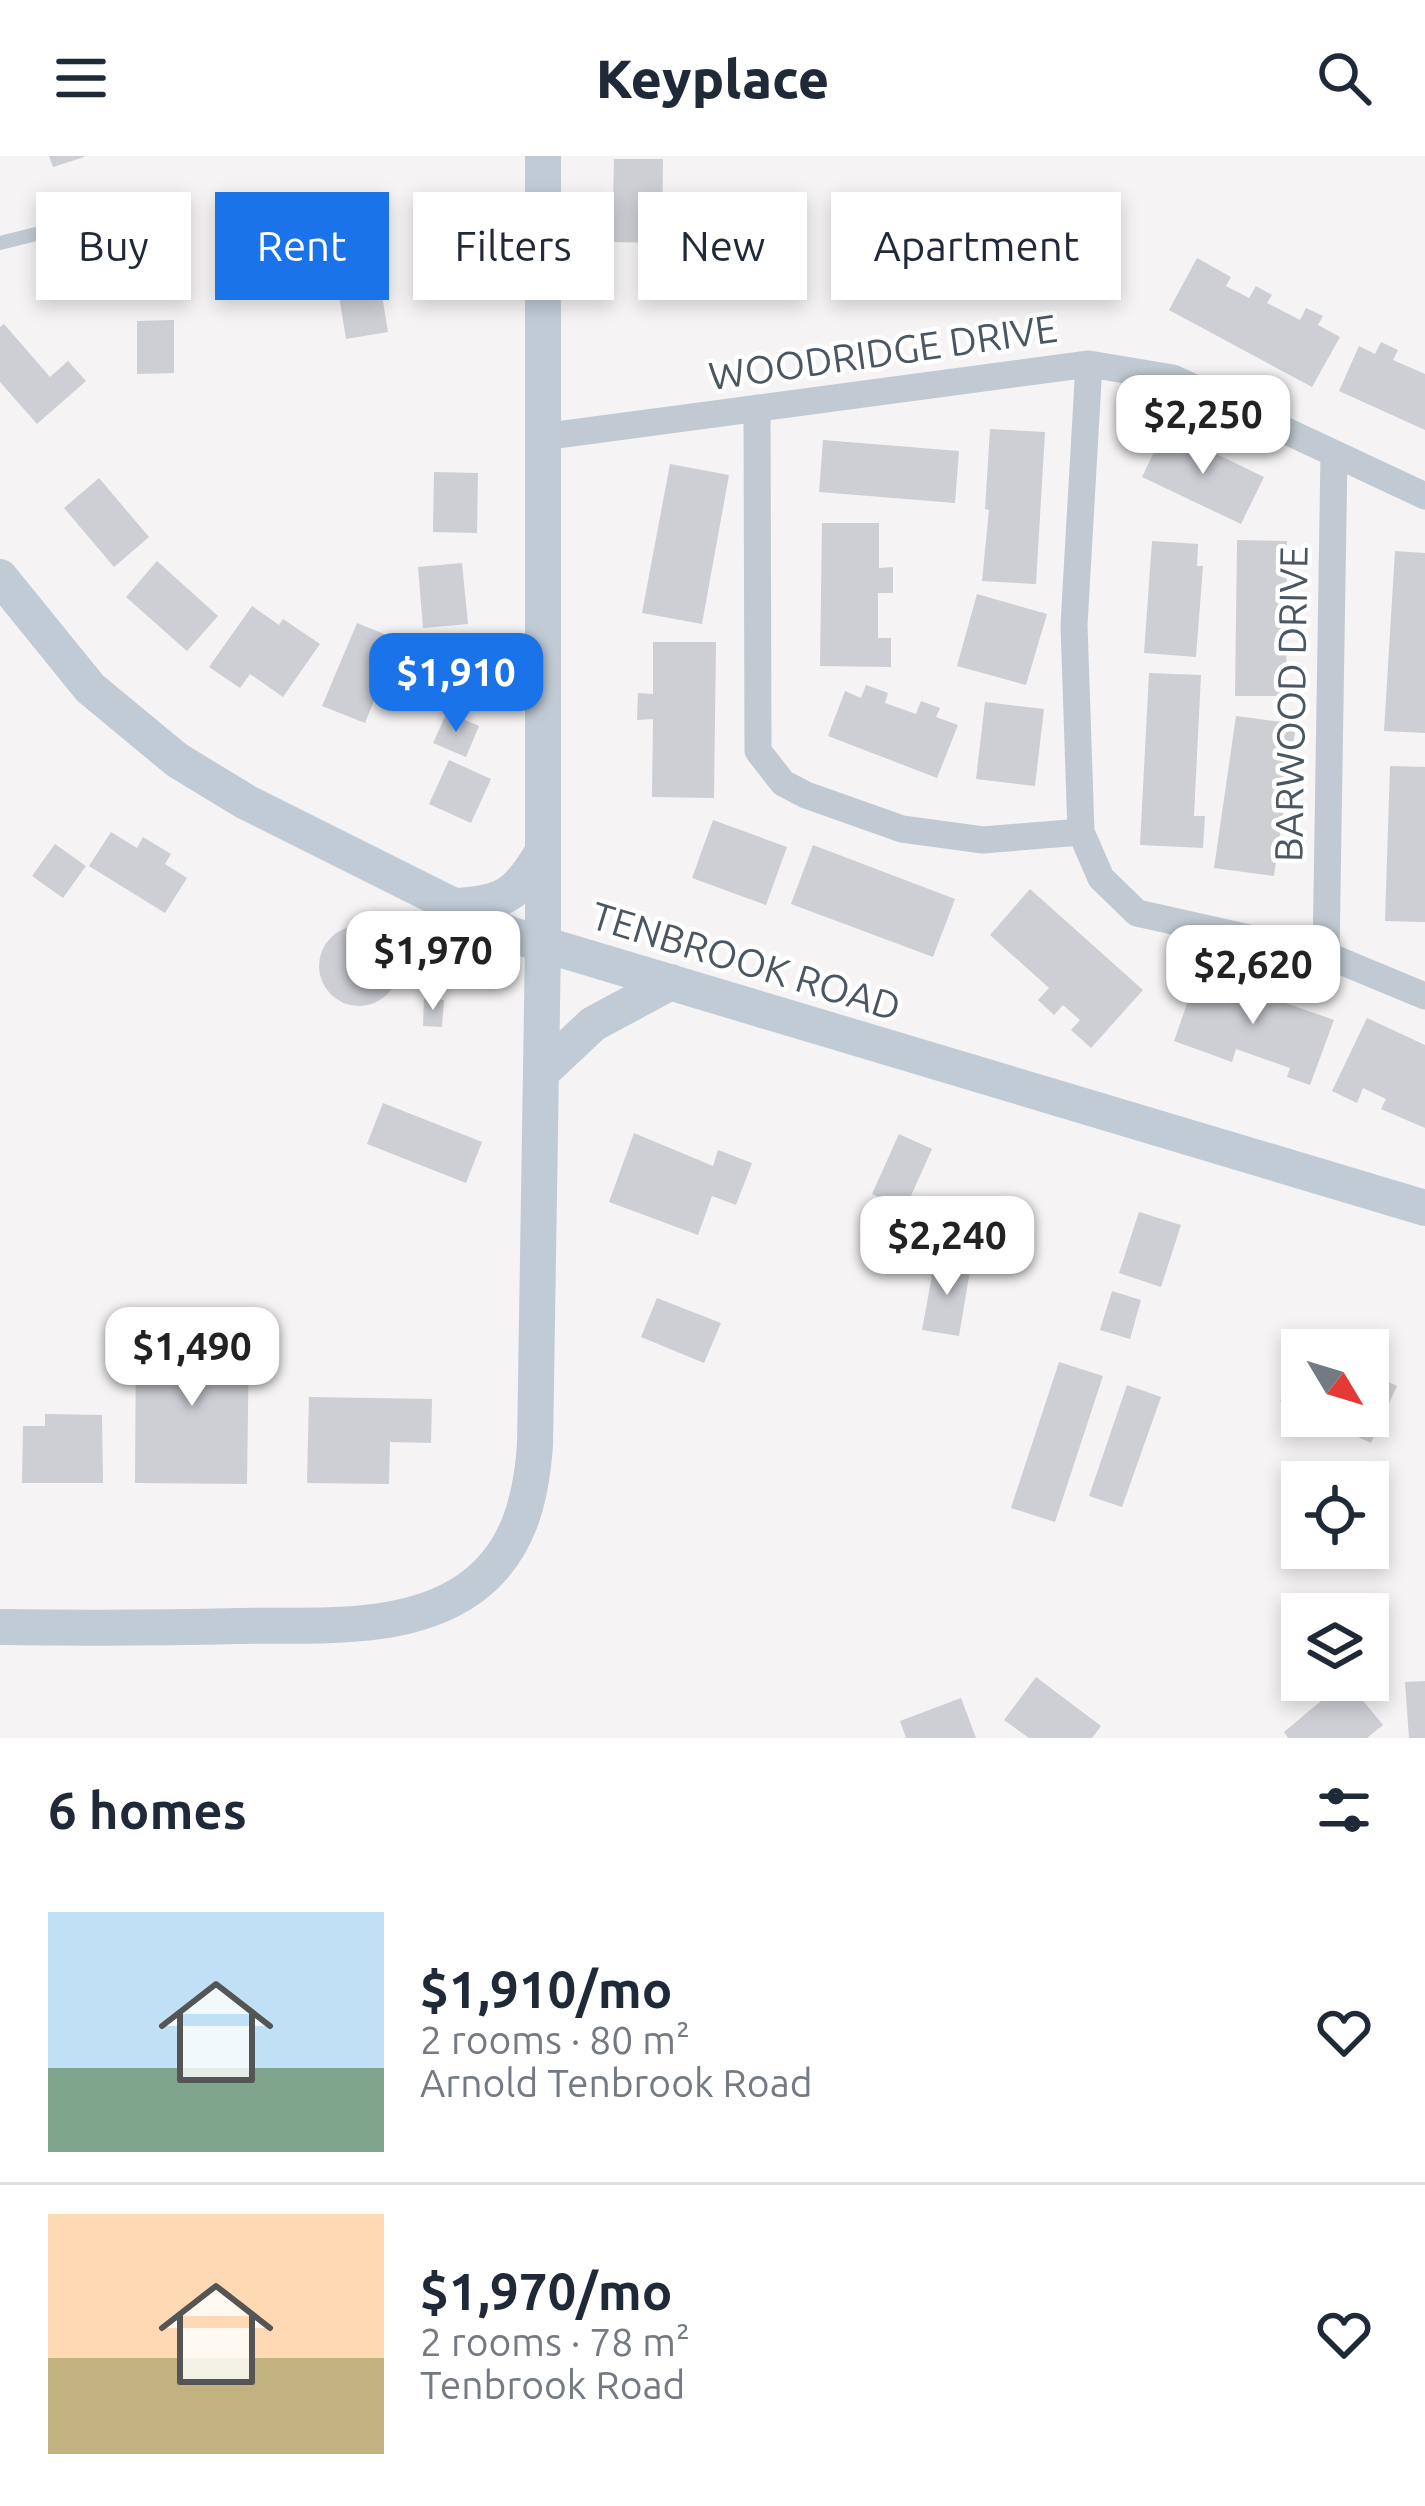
<!DOCTYPE html>
<html lang="en">
<head>
<meta charset="utf-8">
<style>
  body { margin:0; font-family:Ubuntu,sans-serif; background:#f2f2f3; color:#1f2937; height:100vh; display:flex; flex-direction:column; font-size:45px; white-space:nowrap }
  * { box-sizing:border-box; margin:0 }
  p { font-size:39px; color:#747a83 }
  .icon { flex:none; width:66px; height:66px; fill:none; stroke:currentColor; stroke-width:2; stroke-linecap:round; stroke-linejoin:round }
  .map { position:relative; height:1582px; overflow:hidden }
  .details { display:flex; flex-direction:column; background:#fff; flex:1 }
  .details>* { flex:none }
  .guide { position:absolute; left:36px; top:36px; width:1353px; height:108px; display:flex; gap:24px }
  .needle { width:78px; rotate:128deg }
  .buttons { position:absolute; left:1281px; top:1173px; display:grid; gap:24px }
  .buttons a { display:grid; place-items:center; width:108px; height:108px; border-radius:0px; background:#fff; box-shadow:0 6px 18px #0003; font-size:60px }
  .price { position:absolute; translate:-50% -102px; padding:0 27px; border-radius:24px; background:#fff; color:#222; font-size:39px; line-height:78px; filter:drop-shadow(0 3px 6px #0008) }
  .price::after { content:''; position:absolute; left:50%; top:72px; width:36px; height:27px; margin-left:-18px; background:inherit; clip-path:polygon(0 0,100% 0,50% 100%) }
  .price.active { background:#1a73e8; color:#fff }
  ul { padding:0; list-style:none }
  li { display:flex; align-items:center; gap:36px; height:300px; padding:0 48px }
  li+li { border-top:3px solid #e0e1e3 }
  li span { display:grid; place-items:center; flex:none; width:336px; height:240px; border-radius:0px; color:#555 }
  li>.icon { margin-inline-start:auto }
  span .icon { width:144px; height:144px; fill:#fffc; stroke-width:1 }
  li b { font-size:51px }
  h2 { display:flex; justify-content:space-between; align-items:center; height:144px; padding:0 48px; font-size:51px }
  .pill { padding:0 42px; border-radius:0px; background:#fff; box-shadow:0 6px 18px #0003; font-size:42px; line-height:108px }
  .pill.active { background:#1a73e8; color:#fff }
  header { display:flex; justify-content:space-between; align-items:center; height:156px; padding:0 48px; background:#fff; font-size:54px; font-weight:800 }
  .map>svg:first-child { display:block }
</style>
</head>
<body>
<header><svg class="icon" aria-label="menu" viewBox="0 0 24 24"><path d="M4 6h16M4 12h16M4 18h16"/></svg>Keyplace<svg class="icon" aria-label="search" viewBox="0 0 24 24"><circle cx="10" cy="10" r="6"/><path d="M15 15l6 6"/></svg></header>
<div class="map">
<svg width="1425" height="1582" viewBox="0 0 1425 1582">
  <rect width="100%" height="100%" fill="#f5f3f3"/>
  <path fill="#cdcfd5" d="M 49,0 L 84,0 L 84,1 L 53,11 Z
    M 614,3 L 663,3 L 662,87 L 612,86 Z
    M 374,90 L 388,176 L 346,183 L 332,97 Z
    M 1197,102 L 1231,121 L 1226,130 L 1249,142 L 1256,130 L 1272,139 L 1267,147 L 1300,164 L 1306,152 L 1323,160 L 1318,169 L 1340,181 L 1312,231 L 1169,154 Z
    M 174,164 L 174,217 L 137,218 L 137,165 Z
    M 4,168 L 50,221 L 68,205 L 86,225 L 37,268 L 0,226 L 0,171 Z
    M 1381,186 L 1398,194 L 1393,204 L 1425,218 L 1425,274 L 1339,235 L 1359,190 L 1375,198 Z
    M 990,273 L 1045,276 L 1036,428 L 982,425 L 989,354 L 985,353 Z
    M 1165,273 L 1264,321 L 1241,368 L 1142,321 Z
    M 823,284 L 959,295 L 955,347 L 819,336 Z
    M 670,308 L 729,319 L 702,468 L 642,457 Z
    M 434,316 L 478,317 L 477,377 L 433,376 Z
    M 99,322 L 149,381 L 114,411 L 64,352 Z
    M 822,367 L 879,367 L 879,412 L 893,411 L 893,437 L 878,437 L 878,482 L 891,482 L 891,511 L 820,510 Z
    M 1237,384 L 1287,385 L 1286,540 L 1235,540 Z
    M 1152,385 L 1198,388 L 1197,410 L 1203,410 L 1196,501 L 1144,497 Z
    M 1395,395 L 1425,397 L 1425,577 L 1384,575 Z
    M 157,405 L 218,460 L 187,495 L 126,441 Z
    M 462,407 L 468,468 L 423,472 L 418,411 Z
    M 977,438 L 1047,458 L 1026,529 L 957,510 Z
    M 252,450 L 279,469 L 283,463 L 320,488 L 283,541 L 250,518 L 240,532 L 209,511 Z
    M 357,467 L 399,484 L 365,567 L 322,550 Z
    M 653,486 L 716,486 L 714,642 L 652,641 L 653,563 L 637,564 L 638,537 L 653,538 Z
    M 1149,517 L 1201,519 L 1194,660 L 1205,660 L 1203,692 L 1140,689 Z
    M 866,529 L 888,537 L 885,547 L 916,558 L 921,545 L 940,552 L 936,561 L 958,569 L 937,622 L 828,580 L 845,535 L 861,542 Z
    M 985,546 L 1044,553 L 1035,630 L 976,623 Z
    M 447,556 L 479,570 L 466,601 L 433,587 Z
    M 1236,560 L 1296,568 L 1274,720 L 1214,712 Z
    M 449,604 L 491,623 L 471,667 L 429,648 Z
    M 1390,610 L 1425,611 L 1425,766 L 1385,765 Z
    M 713,664 L 787,691 L 766,749 L 692,722 Z
    M 111,676 L 137,692 L 143,681 L 171,698 L 165,708 L 187,722 L 165,757 L 89,710 Z
    M 55,688 L 86,710 L 63,742 L 32,720 Z
    M 813,689 L 955,743 L 933,801 L 791,748 Z
    M 1030,733 L 1143,834 L 1091,892 L 1071,874 L 1080,864 L 1063,849 L 1054,859 L 1038,844 L 1049,832 L 990,779 Z
    M319 810a40 40 0 1 1 80 0a40 40 0 1 1-80 0Z
    M 1198,816 L 1334,864 L 1310,929 L 1287,921 L 1290,912 L 1236,893 L 1232,906 L 1174,885 Z
    M 424,843 L 444,844 L 442,871 L 423,870 Z
    M 1367,862 L 1425,889 L 1425,972 L 1381,953 L 1386,943 L 1363,932 L 1357,947 L 1332,935 Z
    M 383,947 L 482,986 L 466,1027 L 367,988 Z
    M 634,977 L 713,1010 L 718,994 L 752,1007 L 736,1049 L 712,1040 L 698,1079 L 609,1046 Z
    M 899,978 L 932,993 L 905,1053 L 872,1038 Z
    M 1139,1056 L 1181,1069 L 1161,1131 L 1119,1117 Z
    M 935,1103 L 971,1109 L 959,1180 L 922,1174 Z
    M 1112,1135 L 1141,1144 L 1130,1183 L 1100,1174 Z
    M 657,1142 L 721,1167 L 704,1207 L 641,1181 Z
    M 136,1178 L 249,1179 L 247,1328 L 135,1327 Z
    M 1302,1196 L 1302,1256 L 1280,1245 Z
    M 1059,1206 L 1103,1220 L 1055,1366 L 1011,1352 Z
    M 1368,1212 L 1373,1214 L 1372,1218 L 1397,1230 L 1371,1287 L 1312,1260 L 1368,1260 Z
    M 1127,1229 L 1161,1241 L 1122,1351 L 1089,1340 Z
    M 309,1241 L 432,1243 L 431,1287 L 390,1286 L 389,1328 L 307,1327 Z
    M 45,1258 L 102,1259 L 103,1327 L 22,1327 L 23,1270 L 45,1270 Z
    M 1036,1521 L 1101,1570 L 1092,1582 L 1029,1582 L 1004,1564 Z
    M 1346,1524 L 1383,1569 L 1367,1582 L 1288,1582 L 1284,1576 Z
    M 1425,1525 L 1425,1582 L 1409,1582 L 1405,1526 Z
    M 961,1542 L 976,1582 L 906,1582 L 900,1565 Z"/>
  <g fill="none" stroke-linecap="round" stroke-linejoin="round">
    <path stroke="#c1cad2" stroke-width="14" d="M 0,87 L 145,51"/>
    <path stroke="#c1cad2" stroke-width="27" d="M 1089,208 L 1074,469 L 1081,676 L 1101,722 L 1137,757 L 1326,799 L 1425,840
      M 757,252 L 758,595 L 783,627 L 806,639 L 902,673 L 983,684 L 1081,676
      M 542,281 L 1089,208 L 1173,222 L 1425,340
      M 1326,799 L 1334,298"/>
    <path stroke="#c1cbd6" stroke-width="36" d="M 0,421 L 90,532 L 177,604 L 246,646 L 512,779 L 1425,1052
      M 452,750 C 503,748 517,740 543,695
      M 541,917 L 593,868 L 671,826
      M 0,1471 C 79,1472 158,1472 238,1470 C 312,1468 405,1478 469,1433 C 518,1398 531,1345 535,1289 L 543,788 L 543,0"/>
  </g>
  <g text-anchor="middle" stroke-width="9" stroke-linejoin="round" paint-order="stroke">
    <g font-size="39" fill="#4a5661" stroke="#fff">
      <text transform="translate(883 196) rotate(-8)" y="14">WOODRIDGE DRIVE</text>
      <text transform="translate(1291 548) rotate(-89)" y="14">BARWOOD DRIVE</text>
      <text transform="translate(746 805) rotate(17)" y="14">TENBROOK ROAD</text>
    </g>
  </g>
</svg>
<div class="buttons">
<a><svg class="needle" viewBox="-14 -14 28 28"><path d="M0-13l5 13h-10z" fill="#e53935"/><path d="M0 13l5-13h-10z" fill="#747a83"/></svg></a>
<a><svg class="icon" aria-label="locate" viewBox="0 0 24 24"><circle cx="12" cy="12" r="6"/><path d="M12 2v4M12 18v4M2 12h4M18 12h4"/></svg></a>
<a><svg class="icon" aria-label="layers" viewBox="0 0 24 24"><path d="M12 4l9 5-9 5-9-5zM3 14l9 5 9-5"/></svg></a>
</div>
<b class="price" style="left:1203px;top:321px">$2,250</b>
<b class="price active" style="left:456px;top:579px">$1,910</b>
<b class="price" style="left:433px;top:857px">$1,970</b>
<b class="price" style="left:1253px;top:871px">$2,620</b>
<b class="price" style="left:947px;top:1142px">$2,240</b>
<b class="price" style="left:192px;top:1253px">$1,490</b>
<div class="guide">
<a class="pill">Buy</a>
<a class="pill active">Rent</a>
<a class="pill">Filters</a>
<a class="pill">New</a>
<a class="pill">Apartment</a>
</div>
</div>
<section class="details">
<h2>6 homes<svg class="icon" aria-label="filters" viewBox="0 0 24 24"><path d="M4 7h16M4 17h16"/><circle cx="9" cy="7" r="2"/><circle cx="15" cy="17" r="2"/></svg></h2>
<ul>
<li><span style="background:linear-gradient(#bfe0f5 65%,#7fa58c 0)"><svg class="icon" aria-label="home" viewBox="0 0 24 24"><path d="M3 11l9-7 9 7M6 9v11h12V9"/></svg></span><div><b>$1,910/mo</b><p>2 rooms · 80 m²</p><p>Arnold Tenbrook Road</p></div><svg class="icon" aria-label="heart" viewBox="0 0 24 24"><path d="M12 20l-8-8c-3-5 5-10 8-4 3-6 11-1 8 4z"/></svg></li>
<li><span style="background:linear-gradient(#ffd9b3 60%,#c2b280 0)"><svg class="icon" aria-label="home" viewBox="0 0 24 24"><path d="M3 11l9-7 9 7M6 9v11h12V9"/></svg></span><div><b>$1,970/mo</b><p>2 rooms · 78 m²</p><p>Tenbrook Road</p></div><svg class="icon" aria-label="heart" viewBox="0 0 24 24"><path d="M12 20l-8-8c-3-5 5-10 8-4 3-6 11-1 8 4z"/></svg></li>
</ul>
</section>
</body>
</html>
